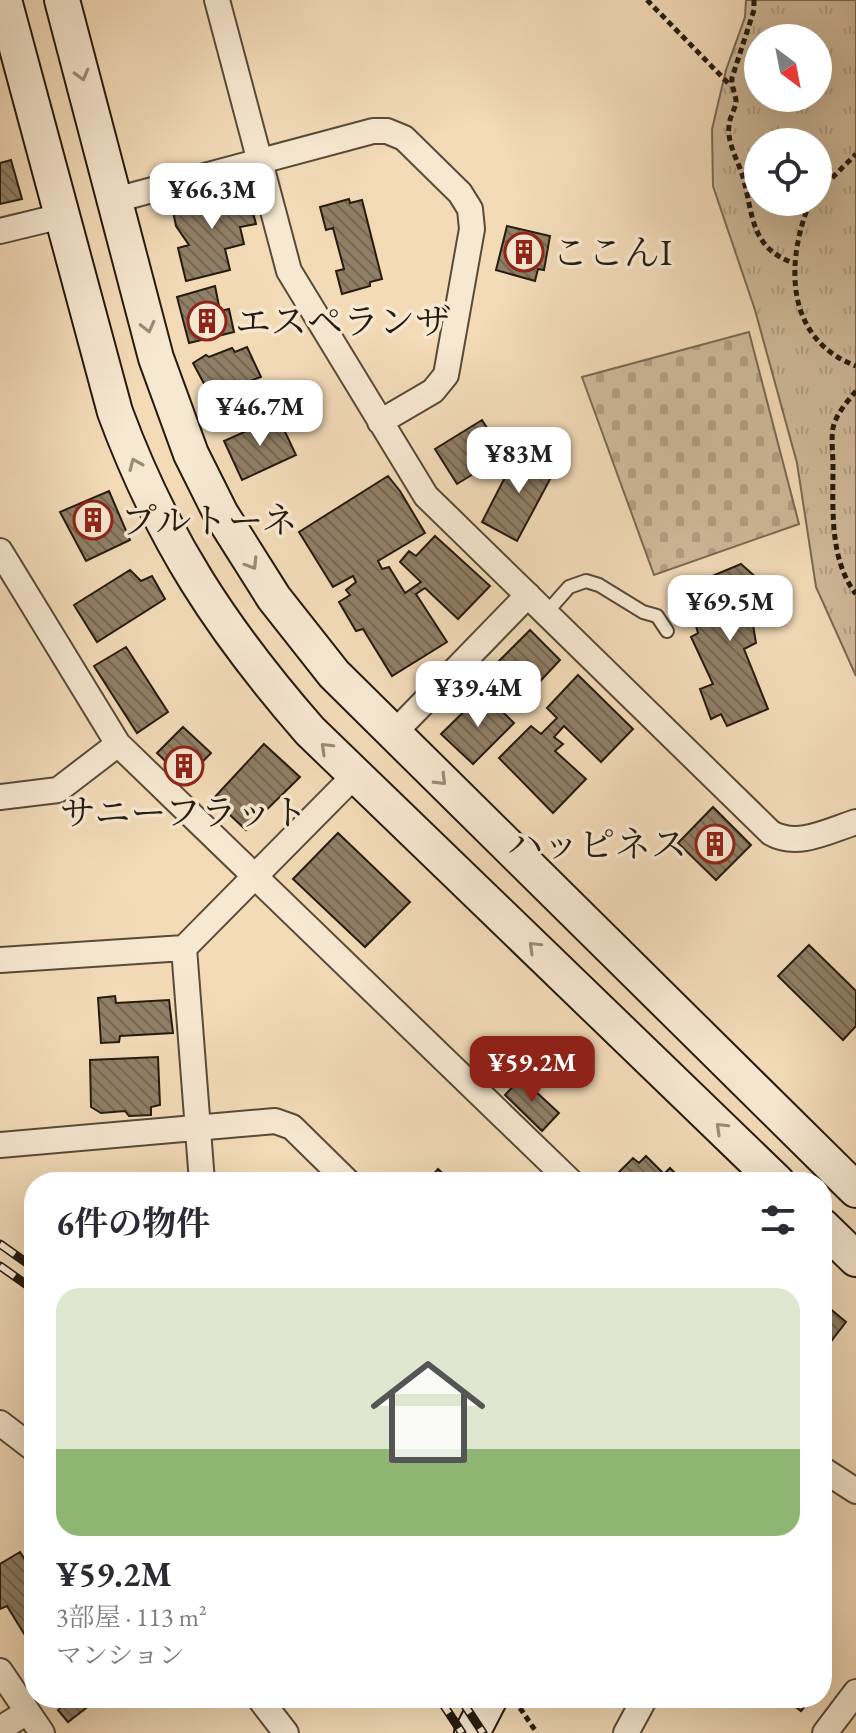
<!DOCTYPE html>
<html lang="ja">
<head>
<meta charset="utf-8">
<style>
  body { margin:0; font-family:"EB Garamond","Noto Serif JP",serif; background:#f7f7f7; color:#2b2b33; height:100vh; display:flex; flex-direction:column; font-size:30px; white-space:nowrap }
  * { box-sizing:border-box; margin:0 }
  p { font-size:26px; color:#7c7c81 }
  .icon { flex:none; width:44px; height:44px; fill:none; stroke:currentColor; stroke-width:2; stroke-linecap:round; stroke-linejoin:round }
  .map { position:relative; flex:1; overflow:hidden }
  .side { position:absolute; left:24px; top:1172px; width:808px; height:536px; display:flex; flex-direction:column; background:#fff; border-radius:32px; box-shadow:0 8px 32px #0002 }
  .side>* { flex:none }
  .needle { width:52px; rotate:148deg }
  .tools { position:absolute; left:744px; top:24px; display:grid; gap:16px }
  .tools a { display:grid; place-items:center; width:88px; height:88px; border-radius:50%; background:#fff; box-shadow:0 8px 32px #0002; font-size:40px }
  .price { position:absolute; translate:-50% -68px; padding:0 18px; border-radius:16px; background:#fff; color:#222; font-size:26px; line-height:52px; filter:drop-shadow(0 2px 4px #0008) }
  .price::after { content:''; position:absolute; left:50%; top:48px; width:24px; height:18px; margin-left:-12px; background:inherit; clip-path:polygon(0 0,100% 0,50% 100%) }
  .price.selected { background:#8f2418; color:#fff }
  ul { padding:0; list-style:none }
  li { display:grid; align-content:center; gap:16px; height:424px; padding:0 32px }
  li+li { border-top:2px solid #e1e1e2 }
  li span { display:grid; place-items:center; height:248px; border-radius:24px; color:#555 }
  li>.icon { margin-inline-start:auto }
  span .icon { width:144px; height:144px; fill:#fffc; stroke-width:1 }
  li b { font-size:34px }
  h2 { display:flex; justify-content:space-between; align-items:center; height:96px; padding:0 32px; font-size:34px }
  .map>svg:first-child { display:block }
</style>
</head>
<body>
<div class="map">
<svg width="856" height="1733" viewBox="0 0 856 1733">
  <defs>
    <pattern id="cemetery-stones" width="16" height="16" patternUnits="userSpaceOnUse" patternTransform="scale(2)"><rect width="16" height="16" fill="#d0ba9b"/><path d="M2 7V4a2 2 0 0 1 4 0v3zM10 15v-3a2 2 0 0 1 4 0v3z" fill="#b29f84"/></pattern>
    <pattern id="park-tufts" width="24" height="20" patternUnits="userSpaceOnUse" patternTransform="scale(2)"><rect width="24" height="20" fill="#d0ba9b"/><path d="M3 7l-1-3M5 7V3M7 7l1-3M15 17l-1-3M17 17v-4M19 17l1-3" fill="none" stroke="#b29f84"/></pattern>
    <pattern id="building-back-hatch" width="6" height="6" patternUnits="userSpaceOnUse" patternTransform="scale(2)"><rect width="6" height="6" fill="#907f66"/><path d="M-1 5l2 2M0 0l6 6M5-1l2 2" fill="none" stroke="#756752"/></pattern>
  </defs>
  <rect width="100%" height="100%" fill="#f3dbb8"/>
  <filter id="stains"><feTurbulence type="fractalNoise" baseFrequency=".0025" numOctaves="4"/><feColorMatrix values="0 0 0 0 .2 0 0 0 0 .09 0 0 0 0 .02 0 0 0 .5 -.17"/></filter>
  <radialGradient id="worn" r=".72"><stop offset=".6" stop-color="#630" stop-opacity="0"/><stop offset="1" stop-color="#630" stop-opacity=".3"/></radialGradient>
  <path fill="url(#cemetery-stones)" stroke="#7a6a54" stroke-width="2" d="M 749,332 L 799,524 L 654,575 L 582,377 Z"/>
  <path fill="url(#park-tufts)" stroke="#7a6a54" stroke-width="2" fill-rule="evenodd" d="M 746,0 L 856,0 L 856,676 L 816,587 L 797,463 L 755,310 L 713,186 L 712,129 L 726,70 L 745,17 ZM 758,38 L 818,38 L 818,98 L 758,98 ZM 758,142 L 818,142 L 818,202 L 758,202 Z"/>
  <path fill="url(#building-back-hatch)" stroke="#251b0e" stroke-width="2" d="M 11,160 L 22,199 L 0,204 L 0,163 Z
    M 242,189 L 248,194 L 256,224 L 240,227 L 244,244 L 225,249 L 230,270 L 186,281 L 178,248 L 189,245 L 176,226 L 172,206 Z
    M 349,199 L 350,203 L 362,200 L 382,279 L 370,282 L 370,286 L 342,294 L 336,271 L 344,269 L 333,228 L 326,230 L 320,207 Z
    M 507,226 L 550,236 L 544,270 L 538,269 L 535,281 L 496,270 Z
    M 215,286 L 220,311 L 229,309 L 234,332 L 189,343 L 177,297 Z
    M 247,347 L 261,377 L 227,389 L 224,385 L 209,393 L 193,363 L 206,355 L 209,357 L 232,348 L 235,352 Z
    M 278,417 L 296,455 L 242,480 L 224,441 Z
    M 482,420 L 504,455 L 457,484 L 435,449 Z
    M 520,448 L 556,468 L 517,541 L 482,522 Z
    M 388,476 L 400,491 L 425,533 L 378,561 L 382,569 L 389,567 L 405,593 L 421,582 L 400,562 L 409,551 L 416,556 L 435,536 L 490,586 L 458,619 L 425,588 L 416,594 L 447,642 L 392,676 L 363,629 L 356,631 L 339,602 L 350,595 L 346,590 L 356,582 L 353,576 L 333,587 L 299,532 Z
    M 109,491 L 130,540 L 86,561 L 60,512 Z
    M 741,564 L 758,579 L 761,588 L 762,621 L 753,625 L 756,643 L 744,649 L 768,709 L 727,726 L 721,714 L 711,719 L 700,689 L 713,684 L 691,637 L 698,633 L 696,626 L 705,621 L 696,595 L 703,591 L 700,581 Z
    M 130,570 L 141,581 L 152,576 L 165,599 L 97,642 L 74,605 Z
    M 530,630 L 560,660 L 516,707 L 484,676 Z
    M 126,647 L 168,712 L 137,733 L 94,666 Z
    M 578,675 L 633,729 L 601,762 L 564,726 L 554,737 L 563,744 L 555,751 L 586,779 L 553,813 L 499,758 L 531,726 L 541,734 L 557,718 L 547,708 Z
    M 483,693 L 514,723 L 473,764 L 441,734 Z
    M 183,727 L 211,753 L 185,780 L 157,753 Z
    M 264,744 L 300,777 L 246,830 L 213,799 Z
    M 713,807 L 751,845 L 716,880 L 678,843 Z
    M 338,833 L 410,902 L 365,947 L 293,879 Z
    M 809,945 L 856,991 L 856,1026 L 843,1040 L 778,976 Z
    M 115,996 L 116,1003 L 169,1000 L 173,1033 L 120,1036 L 119,1042 L 101,1043 L 98,998 Z
    M 158,1057 L 160,1105 L 151,1107 L 151,1115 L 129,1116 L 125,1111 L 101,1113 L 91,1107 L 90,1060 Z
    M 521,1078 L 559,1113 L 542,1131 L 505,1095 Z
    M 646,1156 L 664,1174 L 670,1168 L 684,1182 L 621,1182 L 625,1178 L 619,1172 L 633,1158 L 639,1163 Z
    M 438,1169 L 452,1182 L 427,1182 Z
    M 822,1302 L 846,1322 L 822,1353 Z
    M 20,1552 L 34,1573 L 34,1650 L 7,1606 L 0,1609 L 0,1564 Z
    M 60,1698 L 99,1698 L 68,1722 L 58,1710 L 65,1704 Z
    M 784,1698 L 810,1698 L 811,1699 L 801,1711 Z"/>
  <g fill="none" stroke-linecap="round" stroke-linejoin="round">
    <g stroke="#584b38" stroke-width="16">
      <path id="lane" d="M 547,612 L 569,587 L 586,581 L 599,585 L 643,612 L 657,616 L 667,631"/>
    </g>
    <g stroke="#584b38" stroke-width="28">
      <path id="street" d="M 217,0 L 289,271 L 426,496 L 771,833 C 798,848 828,831 856,822
        M 115,200 L 373,131 L 387,131 L 404,138 L 460,193 L 470,209 L 472,229 L 446,375 L 433,391 L 380,422
        M 0,231 L 62,216
        M 0,551 L 118,744 L 571,1182
        M 394,733 L 528,595
        M 0,797 L 58,790 L 118,744
        M 184,948 L 202,1182
        M 0,960 L 184,948 L 355,775
        M 0,1145 L 275,1121 L 292,1127 L 348,1182
        M 0,1423 L 34,1449
        M 822,1469 L 856,1491
        M 0,1671 L 42,1733
        M 259,1698 L 286,1733
        M 0,1729 L 27,1712
        M 626,1733 L 645,1698
        M 825,1733 L 856,1692"/>
    </g>
    <g stroke="#251b0e" stroke-width="38">
      <path id="secondary" d="M 4,0 L 115,412 C 162,539 221,629 310,731 L 777,1182
        M 62,0 L 156,358 L 191,454 L 221,514 L 274,598 L 334,674 L 856,1190
        M 822,1226 L 856,1259
        M 472,1733 L 490,1698"/>
    </g>
    <path stroke="#251b0e" stroke-width="5" stroke-dasharray="6 4" stroke-linecap="butt" d="M 647,0 L 730,85
      M 754,0 L 754,10 L 732,78 C 731,87 736,94 736,102 C 735,110 729,118 729,126 C 727,142 737,159 742,174 C 754,213 748,248 796,264
      M 818,192 L 856,154
      M 810,202 C 785,263 785,339 856,366
      M 856,391 C 847,402 836,414 833,428 C 831,440 833,454 833,466 C 833,507 829,560 856,594
      M 520,1708 L 537,1733"/>
    <use href="#lane" stroke="#f7e8d1" stroke-width="12"/>
    <use href="#street" stroke="#f7e8d1" stroke-width="24"/>
    <use href="#secondary" stroke="#f7e8d1" stroke-width="34"/>
    <g stroke="#251b0e" stroke-width="9">
      <path id="rail" d="M 0,1244 L 34,1268
        M 0,1266 L 34,1290
        M 439,1698 L 462,1733
        M 460,1698 L 483,1733"/>
    </g>
    <use href="#rail" stroke="#f7e8d1" stroke-width="6" stroke-dasharray="18" stroke-linecap="butt"/>
  </g>
  <defs><path id="oneway-chevron" d="M-2-3.5L2.5 0L-2 3.5" fill="none" stroke-width="1.6" stroke-linecap="round" stroke-linejoin="round" transform="scale(2)"/></defs>
  <g stroke="#988c79">
    <use href="#oneway-chevron" transform="translate(82 75) rotate(75)"/>
    <use href="#oneway-chevron" transform="translate(148 327) rotate(76)"/>
    <use href="#oneway-chevron" transform="translate(135 464) rotate(-113)"/>
    <use href="#oneway-chevron" transform="translate(252 564) rotate(58)"/>
    <use href="#oneway-chevron" transform="translate(326 748) rotate(-136)"/>
    <use href="#oneway-chevron" transform="translate(441 780) rotate(45)"/>
    <use href="#oneway-chevron" transform="translate(534 947) rotate(-136)"/>
    <use href="#oneway-chevron" transform="translate(721 1128) rotate(-136)"/>
  </g>
  <defs>
    <g id="building-ring" transform="scale(2)"><circle r="9.5" fill="#f7e8d1" stroke="#8f2418" stroke-width="1.5"/><path d="M-4-6H4V6H1V3H-1V6H-4ZM-2.5-4.3h1.7v1.8h-1.7ZM.8-4.3h1.7v1.8H.8ZM-2.5-1h1.7V.8h-1.7ZM.8-1h1.7V.8H.8Z" fill="#8f2418"/></g>
  </defs>
  <g fill-rule="evenodd">
    <use href="#building-ring" x="524" y="252"/>
    <use href="#building-ring" x="207" y="321"/>
    <use href="#building-ring" x="93" y="520"/>
    <use href="#building-ring" x="184" y="766"/>
    <use href="#building-ring" x="715" y="844"/>
  </g>
  <g text-anchor="middle" stroke-width="7" stroke-linejoin="round" paint-order="stroke">
    <g font-size="36" fill="#251b0e" stroke="#f7e8d1" text-anchor="start">
      <text x="552" y="265">ここんⅠ</text>
      <text x="235" y="334">エスペランザ</text>
      <text x="121" y="533">プルトーネ</text>
      <text x="184" y="825" text-anchor="middle">サニーフラット</text>
      <text x="687" y="857" text-anchor="end">ハッピネス</text>
    </g>
  </g>
  <rect width="100%" height="100%" filter="url(#stains)"/>
  <rect width="100%" height="100%" fill="url(#worn)"/>
</svg>
<div class="tools">
<a><svg class="needle" viewBox="-14 -14 28 28"><path d="M0-13l5 13h-10z" fill="#e53935"/><path d="M0 13l5-13h-10z" fill="#7c7c81"/></svg></a>
<a><svg class="icon" aria-label="locate" viewBox="0 0 24 24"><circle cx="12" cy="12" r="6"/><path d="M12 2v4M12 18v4M2 12h4M18 12h4"/></svg></a>
</div>
<b class="price" style="left:212px;top:231px">¥66.3M</b>
<b class="price" style="left:260px;top:448px">¥46.7M</b>
<b class="price" style="left:519px;top:495px">¥83M</b>
<b class="price" style="left:730px;top:643px">¥69.5M</b>
<b class="price" style="left:478px;top:729px">¥39.4M</b>
<b class="price selected" style="left:532px;top:1104px">¥59.2M</b>
<section class="side">
<h2>6件の物件<svg class="icon" aria-label="filters" viewBox="0 0 24 24"><path d="M4 7h16M4 17h16"/><circle cx="9" cy="7" r="2"/><circle cx="15" cy="17" r="2"/></svg></h2>
<ul>
<li><span style="background:linear-gradient(#dfe7d0 65%,#8fb573 0)"><svg class="icon" aria-label="home" viewBox="0 0 24 24"><path d="M3 11l9-7 9 7M6 9v11h12V9"/></svg></span><div><b>¥59.2M</b><p>3部屋 · 113 m²</p><p>マンション</p></div></li>
</ul>
</section>
</div>
</body>
</html>
